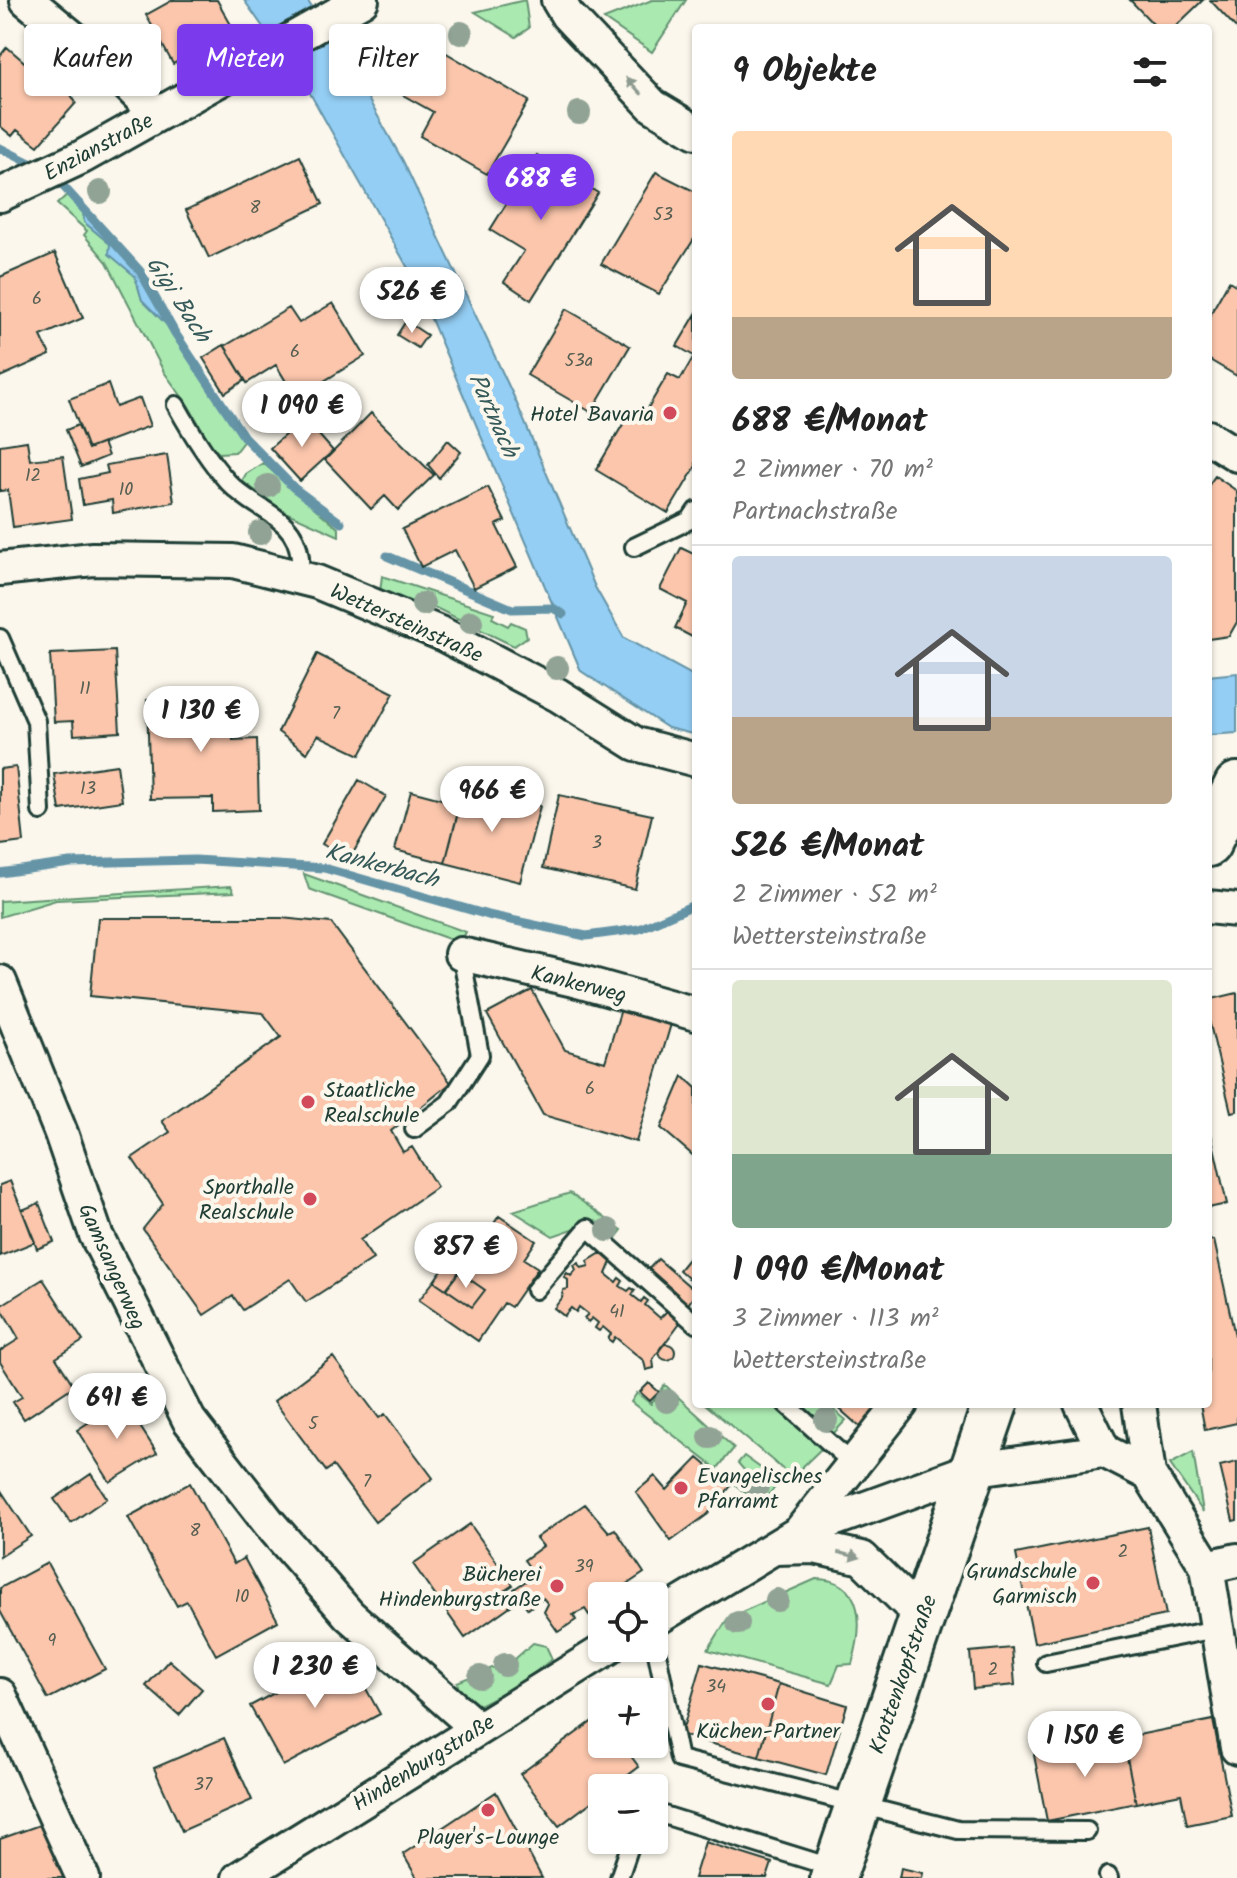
<!DOCTYPE html>
<html lang="de">
<head>
<meta charset="utf-8">
<style>
  body { margin:0; font-family:Kalam,sans-serif; background:#f6f6f6; color:#222; height:100vh; display:flex; flex-direction:column; font-size:30px; white-space:nowrap }
  * { box-sizing:border-box; margin:0 }
  p { font-size:26px; color:#767676 }
  .icon { flex:none; width:44px; height:44px; fill:none; stroke:currentColor; stroke-width:2; stroke-linecap:round; stroke-linejoin:round }
  .map { position:relative; flex:1; overflow:hidden }
  .details { position:absolute; left:692px; top:24px; width:520px; height:1384px; display:flex; flex-direction:column; background:#fff; border-radius:8px; box-shadow:0 2px 6px #0004 }
  .details>* { flex:none }
  .guide { position:absolute; left:24px; top:24px; width:548px; height:72px; display:flex; gap:16px }
  .tools { position:absolute; left:588px; top:1582px; display:grid; gap:16px }
  .tools a { display:grid; place-items:center; width:80px; height:80px; border-radius:8px; background:#fff; box-shadow:0 2px 6px #0004; font-size:40px }
  .price { position:absolute; translate:-50% -68px; padding:0 18px; border-radius:28px; background:#fff; color:#222; font-size:26px; line-height:52px; filter:drop-shadow(0 2px 4px #0008) }
  .price::after { content:''; position:absolute; left:50%; top:48px; width:24px; height:18px; margin-left:-12px; background:inherit; clip-path:polygon(0 0,100% 0,50% 100%) }
  .price.active { background:#7c3aed; color:#fff }
  ul { padding:0; list-style:none }
  li { display:grid; align-content:center; gap:16px; height:424px; padding:0 40px }
  li+li { border-top:2px solid #e0e0e0 }
  li span { display:grid; place-items:center; height:248px; border-radius:8px; color:#555 }
  li>.icon { margin-inline-start:auto }
  span .icon { width:144px; height:144px; fill:#fffc; stroke-width:1 }
  li b { font-size:34px }
  h2 { display:flex; justify-content:space-between; align-items:center; height:96px; padding:0 40px; font-size:34px }
  .chip { padding:0 28px; border-radius:8px; background:#fff; box-shadow:0 2px 6px #0004; font-size:28px; line-height:72px }
  .chip.active { background:#7c3aed; color:#fff }
  .map>svg:first-child { display:block }
</style>
</head>
<body>
<div class="map">
<svg width="1237" height="1878" viewBox="0 0 1237 1878">
  <rect width="100%" height="100%" fill="#fbf7ec"/>
  <filter id="ink" filterUnits="userSpaceOnUse"><feTurbulence type="fractalNoise" baseFrequency=".0125" numOctaves="2"/><feDisplacementMap in="SourceGraphic" scale="16" xChannelSelector="R" yChannelSelector="G"/><feConvolveMatrix kernelMatrix="1 2 1 2 8 2 1 2 1" color-interpolation-filters="sRGB"/></filter>
  <g filter="url(#ink)">
    <path fill="#aae9b0" stroke="#649372" stroke-width="2" d="M 525,0 L 529,28 L 516,37 L 475,12 Z
      M 652,0 L 686,0 L 652,52 L 604,19 Z
      M 69,193 L 83,207 L 84,222 L 110,244 L 110,254 L 135,276 L 142,300 L 175,333 L 245,439 L 235,452 L 219,453 L 213,448 L 188,405 L 164,372 L 107,262 L 84,235 L 87,231 L 57,204 Z
      M 263,463 L 339,529 L 339,536 L 285,512 L 242,481 L 246,474 Z
      M 382,576 L 494,613 L 492,618 L 508,626 L 511,622 L 525,628 L 527,637 L 514,646 L 430,605 L 425,613 L 380,592 Z
      M 304,874 L 466,932 L 460,943 L 309,889 Z
      M 231,886 L 234,892 L 56,900 L 0,917 L 0,901 Z
      M 570,1193 L 622,1230 L 613,1242 L 587,1224 L 553,1236 L 513,1211 Z
      M 665,1385 L 734,1448 L 717,1469 L 631,1402 L 637,1393 L 651,1404 Z
      M 705,1404 L 775,1404 L 823,1447 L 792,1477 Z
      M 796,1404 L 827,1404 L 846,1420 L 831,1436 Z
      M 1193,1452 L 1203,1512 L 1170,1464 Z
      M 744,1456 L 780,1482 L 759,1505 L 736,1485 L 745,1471 L 738,1463 Z
      M 816,1579 C 866,1579 863,1628 852,1664 L 839,1665 L 831,1684 L 708,1650 L 728,1618 Z
      M 533,1643 L 546,1646 L 552,1659 L 523,1682 L 479,1705 L 459,1690 L 457,1682 L 515,1659 Z"/>
    <path fill="#94cef4" stroke="#6594a7" stroke-width="2" d="M 244,0 L 307,0 L 343,54 L 403,161 L 514,397 L 595,587 L 624,638 L 696,677 L 696,735 L 668,728 L 581,671 L 414,279 L 311,95 Z
      M 83,207 L 138,269 L 175,333 L 142,300 L 135,276 L 109,254 L 110,244 L 84,222 Z
      M 1237,673 L 1237,733 L 1208,735 L 1208,676 Z"/>
    <g fill="none" stroke-linecap="round" stroke-linejoin="round">
      <path stroke="#6594a7" stroke-width="9" d="M 0,148 L 40,168
        M 53,175 L 140,271 L 175,333 L 244,437 L 294,488 L 341,523
        M 387,556 L 512,609 L 553,608 L 563,614
        M 0,873 L 70,863 L 195,860 L 324,868 L 488,915 L 586,936 L 639,929 L 696,904"/>
    </g>
    <path fill="#fbc6ac" stroke="#1f3d34" stroke-width="2" d="M 173,0 L 217,0 L 234,30 L 173,64 L 146,15 Z
      M 1130,0 L 1203,0 L 1174,28 L 1157,28 Z
      M 1210,0 L 1237,0 L 1237,29 Z
      M 424,40 L 529,101 L 487,174 L 420,136 L 433,112 L 394,90 Z
      M 7,47 L 51,85 L 62,80 L 76,103 L 38,146 L 17,130 L 12,136 L 0,126 L 0,56 Z
      M 537,155 L 598,193 L 531,300 L 504,282 L 524,251 L 490,230 Z
      M 300,156 L 323,204 L 209,258 L 186,210 Z
      M 656,172 L 696,192 L 696,236 L 659,294 L 601,264 Z
      M 55,253 L 83,318 L 41,336 L 50,355 L 0,377 L 0,277 Z
      M 1229,281 L 1237,286 L 1237,376 L 1208,359 L 1208,318 Z
      M 333,303 L 365,356 L 296,398 L 276,365 L 247,383 L 225,346 L 289,308 L 299,323 Z
      M 566,309 L 630,346 L 591,412 L 527,375 Z
      M 696,314 L 696,466 L 668,513 L 596,470 L 632,409 L 643,416 L 668,374 L 680,380 L 694,356 L 677,346 Z
      M 406,321 L 427,335 L 418,348 L 397,335 Z
      M 224,345 L 245,380 L 225,393 L 203,358 Z
      M 108,384 L 116,407 L 140,398 L 150,426 L 88,449 L 69,399 Z
      M 371,413 L 434,475 L 398,510 L 385,496 L 371,509 L 325,460 Z
      M 304,418 L 333,451 L 300,481 L 270,448 Z
      M 78,425 L 88,449 L 103,443 L 108,456 L 81,467 L 66,430 Z
      M 448,440 L 461,452 L 439,478 L 428,465 Z
      M 27,441 L 30,460 L 63,456 L 72,519 L 13,527 L 8,490 L 0,491 L 0,445 Z
      M 167,455 L 174,502 L 113,513 L 112,500 L 83,505 L 79,479 L 108,473 L 106,465 Z
      M 1215,476 L 1237,491 L 1237,622 L 1229,636 L 1208,639 L 1208,486 Z
      M 488,487 L 505,521 L 496,525 L 517,567 L 474,588 L 455,550 L 421,567 L 402,529 Z
      M 681,548 L 696,555 L 696,639 L 675,628 L 687,603 L 660,589 Z
      M 115,651 L 120,732 L 74,735 L 73,721 L 54,722 L 50,654 Z
      M 317,654 L 394,693 L 360,755 L 318,735 L 307,753 L 278,732 Z
      M 232,697 L 233,740 L 257,739 L 259,810 L 213,812 L 213,798 L 150,799 L 147,700 Z
      M 117,765 L 122,801 L 60,810 L 54,774 Z
      M 16,767 L 24,842 L 0,845 L 0,769 Z
      M 359,780 L 386,796 L 349,860 L 322,844 Z
      M 465,786 L 540,806 L 520,882 L 445,863 Z
      M 411,791 L 460,804 L 445,863 L 395,850 Z
      M 559,795 L 652,815 L 635,889 L 543,868 Z
      M 98,918 L 281,918 L 331,923 L 451,1083 L 391,1131 L 403,1152 L 412,1147 L 437,1187 L 360,1240 L 373,1259 L 306,1302 L 290,1279 L 243,1310 L 233,1296 L 204,1315 L 143,1229 L 163,1204 L 132,1158 L 170,1132 L 162,1121 L 281,1037 L 263,1013 L 90,996 Z
      M 532,990 L 565,1050 L 605,1062 L 621,1009 L 671,1024 L 636,1142 L 543,1115 L 487,1014 Z
      M 1237,993 L 1237,1111 L 1231,1112 L 1208,1016 L 1208,1000 Z
      M 683,1076 L 696,1088 L 696,1158 L 661,1128 Z
      M 1208,1121 L 1227,1204 L 1208,1208 Z
      M 10,1181 L 35,1242 L 0,1256 L 0,1185 Z
      M 39,1203 L 54,1242 L 37,1249 L 22,1210 Z
      M 499,1216 L 536,1241 L 524,1259 L 538,1268 L 511,1307 L 504,1303 L 478,1341 L 419,1300 L 434,1281 L 472,1307 L 485,1290 L 453,1268 L 480,1228 L 487,1234 Z
      M 1214,1240 L 1237,1345 L 1237,1423 L 1205,1430 L 1200,1404 L 1208,1404 L 1208,1241 Z
      M 460,1244 L 466,1248 L 453,1268 L 459,1272 L 446,1289 L 434,1281 Z
      M 696,1249 L 696,1285 L 679,1270 Z
      M 601,1253 L 611,1262 L 606,1274 L 616,1282 L 619,1278 L 623,1281 L 620,1286 L 628,1291 L 631,1288 L 635,1290 L 632,1295 L 641,1302 L 644,1298 L 648,1301 L 645,1305 L 660,1318 L 669,1309 L 685,1316 L 653,1359 L 654,1368 L 646,1370 L 644,1361 L 615,1337 L 612,1342 L 608,1339 L 611,1334 L 603,1327 L 599,1331 L 595,1328 L 598,1323 L 592,1318 L 588,1322 L 584,1318 L 588,1314 L 579,1307 L 576,1312 L 571,1308 L 564,1316 L 554,1308 L 562,1298 L 563,1290 L 568,1289 L 568,1280 L 564,1277 L 567,1273 L 571,1276 L 576,1270 L 574,1265 L 579,1263 L 581,1268 L 589,1266 L 588,1261 Z
      M 658,1259 L 696,1292 L 686,1308 L 645,1273 Z
      M 459,1272 L 485,1290 L 472,1307 L 446,1289 Z
      M 43,1279 L 83,1341 L 56,1358 L 74,1386 L 24,1419 L 13,1402 L 22,1397 L 0,1362 L 0,1351 L 19,1339 L 0,1306 Z
      M659 1352a8 8 0 1 1 16 0a8 8 0 1 1-16 0Z
      M 333,1357 L 379,1418 L 385,1414 L 433,1478 L 375,1522 L 333,1466 L 326,1471 L 274,1401 Z
      M 649,1383 L 659,1392 L 650,1401 L 640,1392 Z
      M 123,1400 L 157,1453 L 110,1482 L 77,1430 Z
      M 834,1404 L 882,1404 L 862,1429 Z
      M 698,1458 L 731,1486 L 708,1514 L 671,1541 L 636,1492 L 655,1476 L 667,1490 Z
      M 1237,1462 L 1237,1520 L 1233,1521 L 1220,1466 Z
      M 91,1474 L 107,1498 L 71,1523 L 54,1499 Z
      M 190,1483 L 234,1564 L 244,1558 L 278,1621 L 216,1655 L 187,1601 L 177,1606 L 128,1517 Z
      M 0,1489 L 31,1536 L 0,1556 Z
      M 585,1504 L 609,1532 L 615,1529 L 644,1573 L 611,1595 L 606,1591 L 601,1595 L 602,1605 L 589,1615 L 585,1609 L 573,1615 L 576,1620 L 558,1632 L 544,1612 L 548,1604 L 543,1598 L 528,1609 L 514,1589 L 535,1575 L 524,1560 L 543,1546 L 536,1538 Z
      M 470,1524 L 513,1585 L 504,1591 L 513,1604 L 465,1638 L 413,1564 Z
      M 1148,1527 L 1166,1615 L 1034,1643 L 1016,1554 Z
      M 47,1563 L 105,1669 L 48,1699 L 0,1611 L 0,1588 Z
      M 1012,1648 L 1015,1685 L 973,1689 L 970,1652 Z
      M 347,1654 L 380,1714 L 283,1766 L 250,1706 Z
      M 169,1660 L 202,1689 L 179,1715 L 146,1686 Z
      M 702,1663 L 779,1684 L 759,1757 L 681,1735 Z
      M 779,1684 L 847,1705 L 826,1775 L 759,1757 Z
      M 601,1715 L 602,1744 L 622,1744 L 639,1767 L 611,1788 L 602,1788 L 602,1794 L 559,1826 L 520,1774 Z
      M 1213,1720 L 1232,1816 L 1187,1825 L 1181,1794 L 1136,1803 L 1123,1738 Z
      M 224,1738 L 252,1800 L 182,1831 L 154,1768 Z
      M 1123,1738 L 1136,1803 L 1047,1821 L 1034,1755 Z
      M 496,1792 L 542,1878 L 417,1878 L 403,1854 Z
      M 48,1822 L 68,1878 L 0,1878 L 0,1839 Z
      M 705,1842 L 772,1863 L 767,1878 L 694,1878 Z
      M 901,1868 L 923,1873 L 922,1878 L 899,1878 Z"/>
    <g fill="none" stroke-linecap="round" stroke-linejoin="round">
      <g stroke="#1f3d34" stroke-width="22">
        <path id="lane" d="M 176,405 C 191,432 207,459 228,482 C 262,518 306,515 300,578
          M 634,547 L 690,520 L 696,511
          M 0,638 L 36,721 L 41,811
          M 414,1129 L 449,1103 L 480,1055 L 461,954
          M 535,1290 L 588,1228 L 696,1324
          M 786,1404 L 852,1463
          M 654,1639 L 679,1759 L 958,1830 L 1087,1831
          M 1046,1663 L 1216,1629
          M 654,1812 L 834,1868
          M 1108,1876 L 1109,1878
          M 619,1878 L 632,1840"/>
      </g>
      <g stroke="#1f3d34" stroke-width="38">
        <path id="street" d="M 27,0 L 117,74 L 157,114
          M 558,0 L 567,15 L 653,106 L 696,132
          M 0,195 L 82,157 L 362,0
          M 1208,437 L 1237,455
          M 0,569 L 93,559 L 233,561 L 317,582 L 442,634 L 558,695 L 636,744 L 696,760
          M 1208,907 L 1237,910
          M 461,954 L 578,981 L 696,1014
          M 0,982 L 61,1133 L 96,1235 L 189,1420 L 269,1523 L 349,1615 L 477,1728
          M 1081,1404 L 1104,1451
          M 1139,1404 L 1149,1474 L 1207,1567 L 1237,1748
          M 802,1529 L 901,1404
          M 775,1548 L 814,1547 L 862,1558 L 921,1616
          M 1207,1567 L 1237,1560
          M 654,1620 L 800,1532 L 970,1470 L 1104,1451 L 1149,1474
          M 0,1695 L 83,1878
          M 239,1878 L 608,1648"/>
      </g>
      <g stroke="#1f3d34" stroke-width="50">
        <path id="secondary" d="M 1208,844 L 1237,785
          M 833,1878 L 995,1404"/>
      </g>
      <use href="#lane" stroke="#fbf7ec" stroke-width="16"/>
      <use href="#street" stroke="#fbf7ec" stroke-width="32"/>
      <use href="#secondary" stroke="#fbf7ec" stroke-width="44"/>
    </g>
    <g fill="#91a395">
      <circle cx="461" cy="33" r="12"/>
      <circle cx="361" cy="47" r="12"/>
      <circle cx="579" cy="113" r="12"/>
      <circle cx="100" cy="192" r="12"/>
      <circle cx="268" cy="486" r="12"/>
      <circle cx="260" cy="533" r="12"/>
      <circle cx="423" cy="604" r="12"/>
      <circle cx="471" cy="622" r="12"/>
      <circle cx="557" cy="668" r="12"/>
      <circle cx="608" cy="1230" r="12"/>
      <circle cx="667" cy="1401" r="12"/>
      <circle cx="826" cy="1420" r="12"/>
      <circle cx="710" cy="1437" r="12"/>
      <circle cx="757" cy="1487" r="12"/>
      <circle cx="777" cy="1600" r="12"/>
      <circle cx="738" cy="1623" r="12"/>
      <circle cx="505" cy="1665" r="12"/>
      <circle cx="480" cy="1677" r="12"/>
    </g>
    <defs><path id="oneway-solid" d="M-6-.8H1V-3.2L6.5 0L1 3.2V.8H-6Z" transform="scale(2)"/></defs>
    <g fill="#8d9a90">
      <use href="#oneway-solid" transform="translate(634 86) rotate(-133)"/>
      <use href="#oneway-solid" transform="translate(849 1555) rotate(13)"/>
    </g>
  </g>
  <g fill="#d1495b" stroke="#fbf7ec" stroke-width="3">
    <circle cx="670" cy="413" r="8"/>
    <circle cx="308" cy="1102" r="8"/>
    <circle cx="310" cy="1199" r="8"/>
    <circle cx="681" cy="1488" r="8"/>
    <circle cx="1093" cy="1583" r="8"/>
    <circle cx="557" cy="1586" r="8"/>
    <circle cx="768" cy="1704" r="8"/>
    <circle cx="488" cy="1810" r="8"/>
  </g>
  <g text-anchor="middle" stroke-width="8" stroke-linejoin="round" paint-order="stroke">
    <g font-size="18" fill="#565f52">
      <text x="255" y="213">8</text>
      <text x="663" y="220">53</text>
      <text x="37" y="304">6</text>
      <text x="295" y="357">6</text>
      <text x="579" y="366">53a</text>
      <text x="33" y="481">12</text>
      <text x="126" y="495">10</text>
      <text x="85" y="694">11</text>
      <text x="336" y="719">7</text>
      <text x="88" y="794">13</text>
      <text x="597" y="848">3</text>
      <text x="590" y="1094">6</text>
      <text x="617" y="1317">41</text>
      <text x="313" y="1429">5</text>
      <text x="367" y="1487">7</text>
      <text x="195" y="1536">8</text>
      <text x="1123" y="1557">2</text>
      <text x="584" y="1572">39</text>
      <text x="242" y="1602">10</text>
      <text x="52" y="1646">9</text>
      <text x="993" y="1675">2</text>
      <text x="716" y="1692">34</text>
      <text x="203" y="1790">37</text>
    </g>
    <g font-size="22" fill="#1f3d34" stroke="#fbf7ec">
      <text transform="translate(98 146) rotate(-28)" y="8">Enzianstraße</text>
      <text transform="translate(407 622) rotate(24)" y="8">Wettersteinstraße</text>
      <text transform="translate(579 983) rotate(14)" y="8">Kankerweg</text>
      <text transform="translate(113 1266) rotate(66)" y="8">Gamsangerweg</text>
      <text transform="translate(902 1674) rotate(-71)" y="8">Krottenkopfstraße</text>
      <text transform="translate(423 1762) rotate(-32)" y="8">Hindenburgstraße</text>
    </g>
    <g font-size="22" fill="#1f3d34" stroke="#fbf7ec" text-anchor="end">
      <text x="654" y="421">Hotel Bavaria</text>
      <text x="324" y="1097" text-anchor="start">Staatliche<tspan x="324" dy="25">Realschule</tspan></text>
      <text x="294" y="1194">Sporthalle<tspan x="294" dy="25">Realschule</tspan></text>
      <text x="697" y="1483" text-anchor="start">Evangelisches<tspan x="697" dy="25">Pfarramt</tspan></text>
      <text x="1077" y="1578">Grundschule<tspan x="1077" dy="25">Garmisch</tspan></text>
      <text x="541" y="1581">Bücherei<tspan x="541" dy="25">Hindenburgstraße</tspan></text>
      <text x="768" y="1738" text-anchor="middle">Küchen-Partner</text>
      <text x="488" y="1844" text-anchor="middle">Player's-Lounge</text>
    </g>
    <g font-size="24" font-style="italic" fill="#365a5a" stroke="#fbf7ec">
      <text transform="translate(179 299) rotate(57)" y="8">Gigi Bach</text>
      <text transform="translate(494 415) rotate(66)" y="8">Partnach</text>
      <text transform="translate(382 865) rotate(15)" y="8">Kankerbach</text>
    </g>
  </g>
</svg>
<div class="tools">
<a><svg class="icon" aria-label="locate" viewBox="0 0 24 24"><circle cx="12" cy="12" r="6"/><path d="M12 2v4M12 18v4M2 12h4M18 12h4"/></svg></a>
<a>+</a>
<a>−</a>
</div>
<b class="price active" style="left:541px;top:222px">688 €</b>
<b class="price" style="left:412px;top:335px">526 €</b>
<b class="price" style="left:302px;top:449px">1 090 €</b>
<b class="price" style="left:201px;top:754px">1 130 €</b>
<b class="price" style="left:492px;top:834px">966 €</b>
<b class="price" style="left:466px;top:1290px">857 €</b>
<b class="price" style="left:117px;top:1441px">691 €</b>
<b class="price" style="left:315px;top:1710px">1 230 €</b>
<b class="price" style="left:1085px;top:1779px">1 150 €</b>
<div class="guide">
<a class="chip">Kaufen</a>
<a class="chip active">Mieten</a>
<a class="chip">Filter</a>
</div>
<section class="details">
<h2>9 Objekte<svg class="icon" aria-label="filters" viewBox="0 0 24 24"><path d="M4 7h16M4 17h16"/><circle cx="9" cy="7" r="2"/><circle cx="15" cy="17" r="2"/></svg></h2>
<ul>
<li><span style="background:linear-gradient(#ffd9b3 75%,#b9a48a 0)"><svg class="icon" aria-label="home" viewBox="0 0 24 24"><path d="M3 11l9-7 9 7M6 9v11h12V9"/></svg></span><div><b>688 €/Monat</b><p>2 Zimmer · 70 m²</p><p>Partnachstraße</p></div></li>
<li><span style="background:linear-gradient(#c9d6e8 65%,#b9a48a 0)"><svg class="icon" aria-label="home" viewBox="0 0 24 24"><path d="M3 11l9-7 9 7M6 9v11h12V9"/></svg></span><div><b>526 €/Monat</b><p>2 Zimmer · 52 m²</p><p>Wettersteinstraße</p></div></li>
<li><span style="background:linear-gradient(#dfe7d0 70%,#7fa58c 0)"><svg class="icon" aria-label="home" viewBox="0 0 24 24"><path d="M3 11l9-7 9 7M6 9v11h12V9"/></svg></span><div><b>1 090 €/Monat</b><p>3 Zimmer · 113 m²</p><p>Wettersteinstraße</p></div></li>
</ul>
</section>
</div>
</body>
</html>
